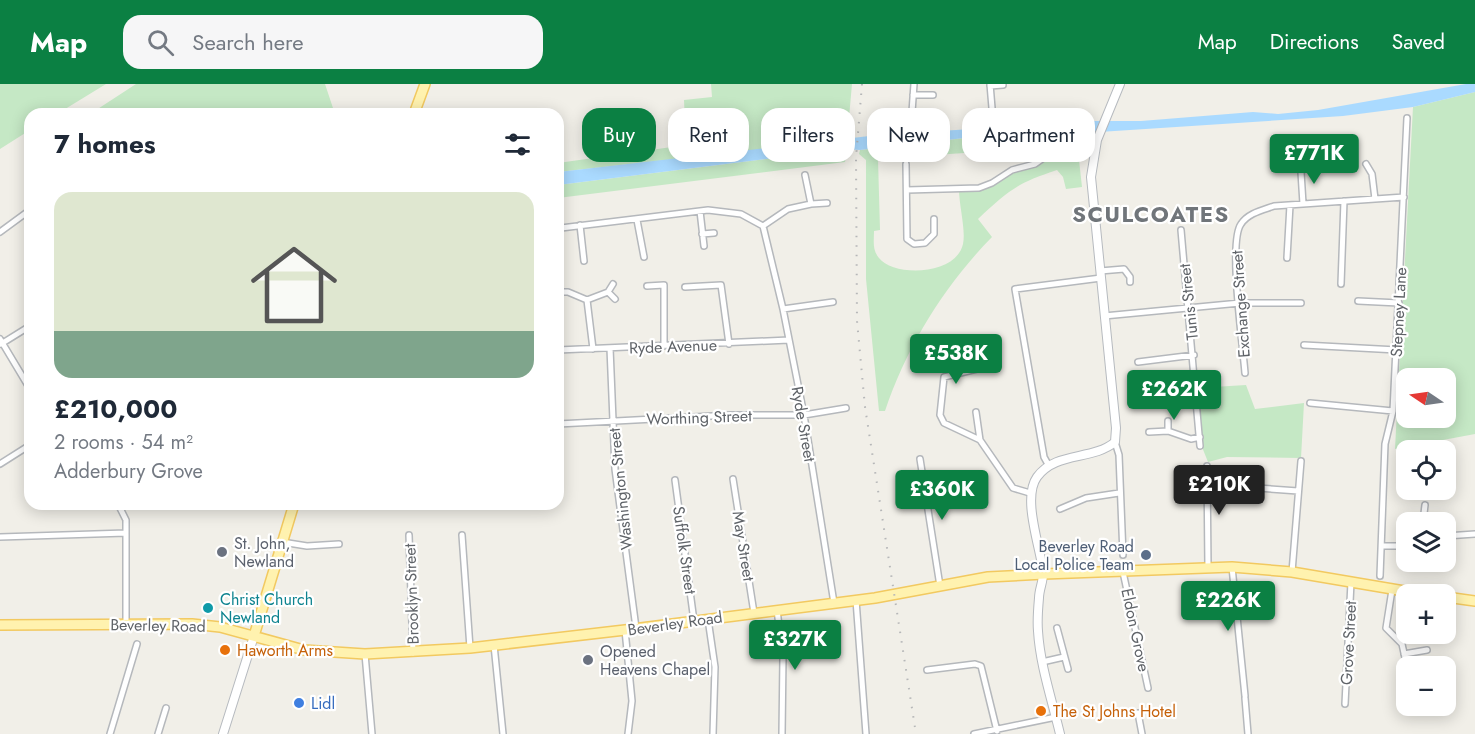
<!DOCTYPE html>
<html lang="en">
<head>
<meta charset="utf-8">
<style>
  body { margin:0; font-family:Jost,sans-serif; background:#f6f6f7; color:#1f2937; height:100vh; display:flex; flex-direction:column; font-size:22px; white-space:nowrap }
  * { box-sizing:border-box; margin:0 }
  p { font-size:20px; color:#747a83 }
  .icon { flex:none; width:33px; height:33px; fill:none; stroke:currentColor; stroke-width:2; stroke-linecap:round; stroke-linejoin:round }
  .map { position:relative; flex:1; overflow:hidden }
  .panel { position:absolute; left:24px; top:24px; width:540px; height:402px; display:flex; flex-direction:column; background:#fff; border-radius:18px; box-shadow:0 3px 15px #0003 }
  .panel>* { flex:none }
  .top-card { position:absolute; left:582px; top:24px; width:570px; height:54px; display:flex; gap:12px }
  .needle { width:39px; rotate:283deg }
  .fabs { position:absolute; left:1396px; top:284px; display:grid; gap:12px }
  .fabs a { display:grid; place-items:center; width:60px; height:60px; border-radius:12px; background:#fff; box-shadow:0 3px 15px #0003; font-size:30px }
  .price { position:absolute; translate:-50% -51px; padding:0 14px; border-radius:6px; background:#0b8043; color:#fff; font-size:20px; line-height:39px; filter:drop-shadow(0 2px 3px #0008) }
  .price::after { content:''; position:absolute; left:50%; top:36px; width:18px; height:14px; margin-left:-9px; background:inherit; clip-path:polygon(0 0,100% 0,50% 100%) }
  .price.selected { background:#222; color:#fff }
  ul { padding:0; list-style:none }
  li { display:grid; align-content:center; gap:12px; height:318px; padding:0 30px }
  li span { display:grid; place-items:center; height:186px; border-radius:18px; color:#555 }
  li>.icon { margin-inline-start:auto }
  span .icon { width:108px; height:108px; fill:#fffc; stroke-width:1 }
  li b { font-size:26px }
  h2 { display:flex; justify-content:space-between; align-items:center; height:72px; padding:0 30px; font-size:26px }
  .tag { padding:0 21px; border-radius:18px; background:#fff; box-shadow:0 3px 15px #0003; font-size:21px; line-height:54px }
  .tag.selected { background:#0b8043; color:#fff }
  header { display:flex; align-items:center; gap:36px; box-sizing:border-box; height:84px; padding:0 30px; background:#0b8043; color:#fff }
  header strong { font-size:28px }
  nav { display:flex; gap:33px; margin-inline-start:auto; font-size:21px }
  .search { width:420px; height:54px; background:#f6f6f7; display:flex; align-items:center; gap:15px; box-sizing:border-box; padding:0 21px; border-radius:18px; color:#747a83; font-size:22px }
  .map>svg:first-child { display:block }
</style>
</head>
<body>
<header>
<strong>Map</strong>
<div class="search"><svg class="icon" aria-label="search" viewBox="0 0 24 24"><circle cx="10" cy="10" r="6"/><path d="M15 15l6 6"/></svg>Search here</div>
<nav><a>Map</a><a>Directions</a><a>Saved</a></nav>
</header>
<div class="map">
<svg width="1475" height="650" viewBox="0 0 1475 650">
  <rect width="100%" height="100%" fill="#f1efe8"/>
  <path fill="#c5e8c5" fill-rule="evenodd" d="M 0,0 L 106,0 L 57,30 L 30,30 L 30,46 L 0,65 Z
    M 136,0 L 325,0 L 335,30 L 90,30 Z
    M 711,0 L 852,0 L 847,56 L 558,88 L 558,79 L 686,61 L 684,16 L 712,13 Z
    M 1475,8 L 1475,350 L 1395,365 L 1413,23 ZM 1407,294 L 1446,294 L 1446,333 L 1407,333 Z
    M 1084,49 L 1081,61 L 878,75 L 880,146 L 874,147 C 874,157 872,166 879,174 C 893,193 956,192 963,160 C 966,146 959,122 959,105 L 987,104 L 1006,90 L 1044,73 L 1078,67 L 1082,103 L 1066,105 L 1063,93 L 1057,86 C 1017,99 1008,107 978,135 L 992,153 C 944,202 907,262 885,327 L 879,327 L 866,195 L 866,76 L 859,70 L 860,66 L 973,53 Z
    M 847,65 L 845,78 L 558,114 L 558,101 Z
    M 1246,301 L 1255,325 L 1304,319 L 1301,374 L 1227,373 L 1208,378 L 1202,363 L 1197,304 Z"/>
  <path fill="#aadaff" d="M 1466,0 L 1475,0 L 1475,8 L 1413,23 L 1343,32 L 1084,49 L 973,53 L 860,66 L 846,65 L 558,101 L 558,88 L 878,51 L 1093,37 L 1141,37 L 1253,28 L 1278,30 L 1318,26 Z"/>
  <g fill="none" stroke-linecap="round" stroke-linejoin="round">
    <g stroke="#b5b8bc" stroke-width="8">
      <path id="street" d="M 990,0 L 992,24
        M 990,2 L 1003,1
        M 913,11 L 933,11
        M 912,28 L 914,0
        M 906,80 L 907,155 L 914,160 L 925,159 L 934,150 L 934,135
        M 1366,80 L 1372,90 L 1375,115
        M 907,106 L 979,104 L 992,99 L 1012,86 L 1035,80 L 1052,68 L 1078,67 L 1093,70
        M 811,120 L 827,119
        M 1303,120 L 1301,88 L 1308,78
        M 700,127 L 704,162
        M 637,136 L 644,173
        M 580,141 L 584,177
        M 763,142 L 788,125 L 811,120 L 805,91
        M 561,144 L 708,126 L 741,130 L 763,142 L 783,225 L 804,331 L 834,519
        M 1181,146 L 1200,362
        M 0,148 L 30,126
        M 702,150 L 714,149
        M 1287,174 L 1290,121
        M 1100,187 L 1124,185 L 1130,193 L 1130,198
        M 613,200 L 608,208 L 615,215
        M 1341,200 L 1344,117
        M 647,202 L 664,201 L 664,262
        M 685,203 L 721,201 L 729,260
        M 558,208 L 568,208 L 587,216 L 593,265
        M 587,216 L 608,208
        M 1358,217 L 1399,219
        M 783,225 L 833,218
        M 1104,232 L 1240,219 L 1301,219
        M 0,255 L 30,305
        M 1,260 L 30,242
        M 1304,261 L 1397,266
        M 610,264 L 615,385 L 636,544
        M 558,266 L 789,256
        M 972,271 L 976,285
        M 1138,278 L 1194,271
        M 985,283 L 944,293 L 940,331 L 944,339 L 980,356 L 1013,404 L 1030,409
        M 1245,289 C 1243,262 1228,158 1241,140 C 1248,129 1263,126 1274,122 L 1404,113
        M 1310,319 L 1393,327
        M 976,328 L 980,356
        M 1168,337 L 1168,347
        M 558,340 L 731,331 L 804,331 L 846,324
        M 1149,348 L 1168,347 L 1191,355 L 1200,353
        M 1115,358 L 1119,371 L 1123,471
        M 920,375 L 940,502
        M 0,380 L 30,361
        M 1049,382 L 1044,373 L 1015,205 L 1101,194
        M 1207,382 L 1208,483
        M 733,395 L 754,529
        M 675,396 L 694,537
        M 1258,404 L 1298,407
        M 1207,409 L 1234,408
        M 118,420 L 126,436 L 126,540
        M 1060,425 L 1086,414 L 1119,409
        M 1423,438 L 1425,421
        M 409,451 L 413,569
        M 462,451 L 470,564
        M 1446,452 L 1475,450
        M 0,453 L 126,449
        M 282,458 L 307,462 L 339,460
        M 1383,462 L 1407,462
        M 1232,483 L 1245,612
        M 1123,488 L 1148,604
        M 1292,488 L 1301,377
        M 1380,492 L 1385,360 L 1393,327 L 1407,34
        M 1392,506 L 1386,544 L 1402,560 L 1407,583
        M 856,516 L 866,650
        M 777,526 L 783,573 L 782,650
        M 708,535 L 715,583 L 713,650
        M 1057,544 L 1068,585
        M 625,546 L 632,617 L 628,650
        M 494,561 L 503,650
        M 365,570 L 372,650
        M 1404,570 L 1427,566
        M 1042,578 L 1064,573
        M 927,586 L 975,580 L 981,582 L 997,647
        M 1245,614 L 1248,650
        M 1345,620 L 1351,498
        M 1415,621 L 1416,622
        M 1138,629 L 1142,650
        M 110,650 L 137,560
        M 158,650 L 166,624
        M 974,650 L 1056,633"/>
    </g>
    <g stroke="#b6babf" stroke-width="10">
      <path id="secondary" d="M 223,650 L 254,552
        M 1060,650 C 1052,616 1040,581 1038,547 C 1037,536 1038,525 1039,514 C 1039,505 1044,496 1043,487 C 1040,462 1022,414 1037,393 C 1056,367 1092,377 1115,358 L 1116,344 L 1091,93 L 1097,56 L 1120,0"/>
    </g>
    <g stroke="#f2c960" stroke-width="12">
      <path id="primary" d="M 414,30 L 425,0
        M 1446,513 L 1475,517
        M 0,541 L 192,540 L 220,543 L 304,566 L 365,570 L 470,564 L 625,546 L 875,514 L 988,493 L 1044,490 L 1232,483 L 1292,488 L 1422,510
        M 254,552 L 294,420"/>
    </g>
    <use href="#street" stroke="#fff" stroke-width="5"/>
    <use href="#secondary" stroke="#fff" stroke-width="8"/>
    <use href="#primary" stroke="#fff2af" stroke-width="9"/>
    <path stroke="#b6b7b8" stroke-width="2" stroke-dasharray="1.5 8" stroke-linecap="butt" d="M 862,0 L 856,74 L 857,237 L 865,323 L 916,650"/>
  </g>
  <g fill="#6b7280" stroke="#fff" stroke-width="2">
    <circle cx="222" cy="468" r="6"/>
    <circle cx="588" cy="576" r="6"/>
  </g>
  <circle fill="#5c6f8a" stroke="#fff" stroke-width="2" cx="1146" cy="471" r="6"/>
  <circle fill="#0f9aa8" stroke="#fff" stroke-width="2" cx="208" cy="524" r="6"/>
  <g fill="#e8710a" stroke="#fff" stroke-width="2">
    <circle cx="225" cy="566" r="6"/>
    <circle cx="1041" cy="627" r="6"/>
  </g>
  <circle fill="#3f7fe0" stroke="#fff" stroke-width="2" cx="299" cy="619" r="6"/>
  <g text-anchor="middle" stroke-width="4.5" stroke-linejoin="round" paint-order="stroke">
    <g font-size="16" fill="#5f6368" stroke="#fff">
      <text transform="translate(1188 218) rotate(-96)" y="6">Tunis Street</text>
      <text transform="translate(1240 220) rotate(-94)" y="6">Exchange Street</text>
      <text transform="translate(1398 228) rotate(-87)" y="6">Stepney Lane</text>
      <text transform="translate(673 262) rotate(-2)" y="6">Ryde Avenue</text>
      <text transform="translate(699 333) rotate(-2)" y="6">Worthing Street</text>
      <text transform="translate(804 340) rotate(80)" y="6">Ryde Street</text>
      <text transform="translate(620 405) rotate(-96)" y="6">Washington Street</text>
      <text transform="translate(744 462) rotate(81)" y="6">May Street</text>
      <text transform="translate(685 466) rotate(82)" y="6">Suffolk Street</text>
      <text transform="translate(411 510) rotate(-92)" y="6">Brooklyn Street</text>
      <text transform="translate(675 539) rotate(-8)" y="6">Beverley Road</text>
      <text transform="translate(158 541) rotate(1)" y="6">Beverley Road</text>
      <text transform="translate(1136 546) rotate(78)" y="6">Eldon Grove</text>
      <text transform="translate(1348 559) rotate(-87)" y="6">Grove Street</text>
    </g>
    <g font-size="16" fill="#5b616d" stroke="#fff" text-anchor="start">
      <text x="234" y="465">St. John,<tspan x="234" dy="18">Newland</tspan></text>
      <text x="600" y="573">Opened<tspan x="600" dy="18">Heavens Chapel</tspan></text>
    </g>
    <g font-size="16" fill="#4e5e75" stroke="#fff" text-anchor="end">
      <text x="1134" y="468">Beverley Road<tspan x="1134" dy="18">Local Police Team</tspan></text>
    </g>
    <g font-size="16" fill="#0d838f" stroke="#fff" text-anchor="start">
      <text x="220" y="521">Christ Church<tspan x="220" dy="18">Newland</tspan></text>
    </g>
    <g font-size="16" fill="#c56008" stroke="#fff" text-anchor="start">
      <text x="237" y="572">Haworth Arms</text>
      <text x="1053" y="633">The St Johns Hotel</text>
    </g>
    <g font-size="16" fill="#366cbe" stroke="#fff" text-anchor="start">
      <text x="311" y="625">Lidl</text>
    </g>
    <g font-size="22" font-weight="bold" letter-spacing="1.5" fill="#70757a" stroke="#fff">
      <text x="1151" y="138">SCULCOATES</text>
    </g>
  </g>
</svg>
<div class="fabs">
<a><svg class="needle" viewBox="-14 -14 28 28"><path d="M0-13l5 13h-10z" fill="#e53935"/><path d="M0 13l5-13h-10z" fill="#747a83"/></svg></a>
<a><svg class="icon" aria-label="locate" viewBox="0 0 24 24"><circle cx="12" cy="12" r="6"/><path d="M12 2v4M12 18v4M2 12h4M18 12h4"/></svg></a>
<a><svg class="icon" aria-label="layers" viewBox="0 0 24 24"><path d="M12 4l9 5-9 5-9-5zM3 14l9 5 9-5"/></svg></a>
<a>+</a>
<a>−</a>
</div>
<b class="price" style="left:1314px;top:101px">£771K</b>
<b class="price" style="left:956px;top:301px">£538K</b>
<b class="price" style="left:1174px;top:337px">£262K</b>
<b class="price selected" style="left:1219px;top:432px">£210K</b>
<b class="price" style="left:942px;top:437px">£360K</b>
<b class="price" style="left:1228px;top:548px">£226K</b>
<b class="price" style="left:795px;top:587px">£327K</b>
<div class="top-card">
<a class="tag selected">Buy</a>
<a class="tag">Rent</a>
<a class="tag">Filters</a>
<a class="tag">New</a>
<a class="tag">Apartment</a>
</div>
<section class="panel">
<h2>7 homes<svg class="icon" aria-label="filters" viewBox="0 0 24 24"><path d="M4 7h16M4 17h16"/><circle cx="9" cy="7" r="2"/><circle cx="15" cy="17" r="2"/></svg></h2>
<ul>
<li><span style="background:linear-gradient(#dfe7d0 75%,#7fa58c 0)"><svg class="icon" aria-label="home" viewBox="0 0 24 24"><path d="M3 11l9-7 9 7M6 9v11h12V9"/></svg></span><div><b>£210,000</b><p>2 rooms · 54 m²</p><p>Adderbury Grove</p></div></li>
</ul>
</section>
</div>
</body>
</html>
